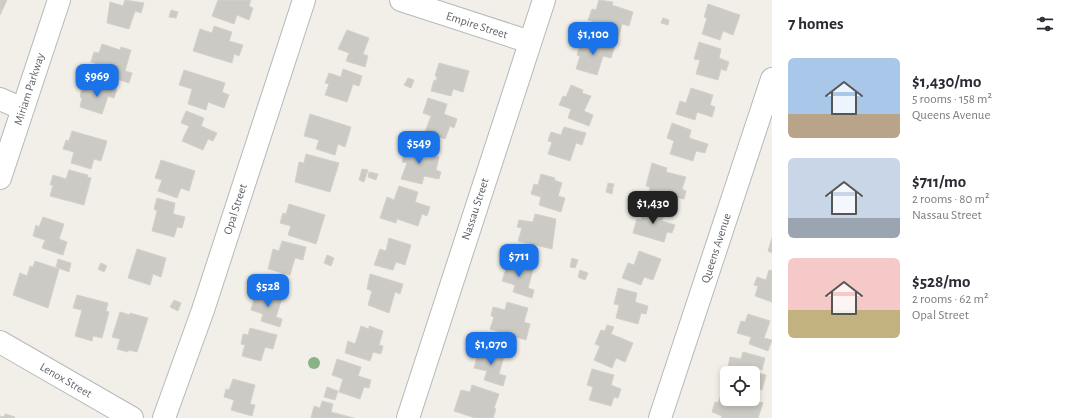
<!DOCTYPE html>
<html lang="en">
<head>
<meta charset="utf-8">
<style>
  body { margin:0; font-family:"Alegreya Sans",sans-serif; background:#f7f7f7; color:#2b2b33; height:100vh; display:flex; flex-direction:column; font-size:15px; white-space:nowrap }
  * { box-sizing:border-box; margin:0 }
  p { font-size:13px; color:#7c7c81 }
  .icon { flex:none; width:22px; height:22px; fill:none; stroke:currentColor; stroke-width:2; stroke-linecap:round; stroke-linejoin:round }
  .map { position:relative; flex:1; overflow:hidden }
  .drawer { display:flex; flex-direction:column; background:#fff; width:300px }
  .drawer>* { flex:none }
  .tools { position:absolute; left:720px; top:366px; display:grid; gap:8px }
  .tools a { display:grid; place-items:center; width:40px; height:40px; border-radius:6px; background:#fff; box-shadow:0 2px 6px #0003; font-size:20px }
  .price { position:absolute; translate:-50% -34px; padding:0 9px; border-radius:8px; background:#1a73e8; color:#fff; font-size:13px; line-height:26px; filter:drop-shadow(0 1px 2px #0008) }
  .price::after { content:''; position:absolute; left:50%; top:24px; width:12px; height:9px; margin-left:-6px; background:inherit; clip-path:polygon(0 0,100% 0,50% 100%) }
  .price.active { background:#222; color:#fff }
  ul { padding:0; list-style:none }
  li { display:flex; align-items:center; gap:12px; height:100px; padding:0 16px }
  li span { display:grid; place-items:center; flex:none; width:112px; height:80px; border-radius:6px; color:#555 }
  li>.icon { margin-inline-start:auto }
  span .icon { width:48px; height:48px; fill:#fffc; stroke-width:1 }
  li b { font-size:17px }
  h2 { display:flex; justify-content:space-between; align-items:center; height:48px; padding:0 16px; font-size:17px }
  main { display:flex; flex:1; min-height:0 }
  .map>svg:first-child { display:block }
</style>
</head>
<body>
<main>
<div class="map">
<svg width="772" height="418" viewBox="0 0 772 418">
  <rect width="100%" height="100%" fill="#f1efe8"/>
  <path fill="#cccac5" stroke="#d6d1c6" d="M 0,0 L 7,0 L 0,15 Z
    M 125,0 L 144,3 L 141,13 L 135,11 L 129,29 L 107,23 L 110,2 L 123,6 Z
    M 218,0 L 251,0 L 249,6 L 253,8 L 249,20 L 237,15 L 234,24 L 212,16 Z
    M 599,0 L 613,2 L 612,5 L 633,12 L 629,26 L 622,24 L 618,38 L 598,32 L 601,24 L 588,20 L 592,9 L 596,10 Z
    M 708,4 L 740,15 L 733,35 L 723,31 L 720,40 L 702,34 L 707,18 L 704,17 Z
    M 171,10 L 178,12 L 176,18 L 169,17 Z
    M 663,18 L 669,20 L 668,25 L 661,23 Z
    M 214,26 L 232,32 L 229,41 L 243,45 L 239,56 L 234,54 L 232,63 L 193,51 L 200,29 L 212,33 Z
    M 347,30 L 369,38 L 363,54 L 368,56 L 365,67 L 346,61 L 349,53 L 338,49 Z
    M 593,40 L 615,46 L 611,58 L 603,56 L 597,75 L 576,69 L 580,56 L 577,55 L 580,44 L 591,48 Z
    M 699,42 L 721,49 L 719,58 L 729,62 L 726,71 L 721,69 L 718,80 L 696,74 L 700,60 L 694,59 Z
    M 102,44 L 120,50 L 121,47 L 131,50 L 125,71 L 132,73 L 129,83 L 101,74 L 104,66 L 91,62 L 94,52 L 99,53 Z
    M 439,63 L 469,71 L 463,92 L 453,89 L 451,96 L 431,91 L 434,80 L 436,81 L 437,76 L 435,76 Z
    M 343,69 L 362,76 L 359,86 L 353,84 L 347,102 L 325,95 L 329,84 L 325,83 L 329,73 L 341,77 Z
    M 184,70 L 225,83 L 222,92 L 229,95 L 224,108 L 208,102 L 206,110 L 188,104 L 192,89 L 179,85 Z
    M 408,78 L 414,80 L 411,88 L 404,85 Z
    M 98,83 L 117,89 L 114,98 L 108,96 L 102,114 L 80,107 L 82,98 L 80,97 L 82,88 L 95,92 Z
    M 571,85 L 583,90 L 582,93 L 591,96 L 584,111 L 593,115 L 589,126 L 568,118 L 571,109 L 559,105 L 563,96 L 566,97 Z
    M 691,88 L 713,95 L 710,105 L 715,107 L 712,117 L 697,112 L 695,120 L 676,114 L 680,101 L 686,103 Z
    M 428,98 L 447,104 L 444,114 L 457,119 L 454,128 L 450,126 L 445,139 L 425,132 L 431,116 L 423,113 Z
    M 186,111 L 204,118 L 201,126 L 217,133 L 213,141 L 208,139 L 203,150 L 182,141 L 189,126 L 181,123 Z
    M 310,114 L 351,127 L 345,147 L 338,144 L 335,155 L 316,149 L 319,140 L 304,136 Z
    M 672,123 L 691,130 L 689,138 L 708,144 L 705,153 L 696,151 L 693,161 L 670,154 L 674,141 L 667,138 Z
    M 564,127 L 586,133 L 582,145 L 576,143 L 570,161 L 548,154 L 552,142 L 548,141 L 551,132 L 561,135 Z
    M 72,131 L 107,141 L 101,161 L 94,159 L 91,169 L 71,163 L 74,152 L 63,149 L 66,140 L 69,141 Z
    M 407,143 L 420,147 L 419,152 L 439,157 L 436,170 L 441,172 L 439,179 L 424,176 L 422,184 L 401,179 L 407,163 L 402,162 Z
    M 306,154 L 339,163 L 330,192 L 295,182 L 299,162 L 304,163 Z
    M 161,160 L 195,171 L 189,191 L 181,188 L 177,198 L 158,191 L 162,180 L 155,178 Z
    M 652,163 L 667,168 L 666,172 L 686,177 L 682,189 L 686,191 L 684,199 L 671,196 L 669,203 L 648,197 L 650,187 L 646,186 Z
    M 362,169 L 368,170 L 364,182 L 359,180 Z
    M 69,170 L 88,175 L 87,177 L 91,178 L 84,205 L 50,196 L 53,185 L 50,185 L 53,175 L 66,179 Z
    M 369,172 L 378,174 L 376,180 L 368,177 Z
    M 541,174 L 555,178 L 554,180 L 562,183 L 558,196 L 565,198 L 561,212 L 539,205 L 541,197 L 531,194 L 534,184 L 538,185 Z
    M 608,183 L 614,184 L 613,188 L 607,188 Z
    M 399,186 L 418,192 L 415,202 L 430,207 L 427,216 L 422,214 L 418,226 L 397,219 L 396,223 L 380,218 L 387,197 L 394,200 Z
    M 607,188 L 613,189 L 612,194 L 606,192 Z
    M 157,198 L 175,203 L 173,214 L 185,217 L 182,228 L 177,227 L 174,237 L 152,231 L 157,211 L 154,209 Z
    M 289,204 L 325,215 L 316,244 L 288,235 L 291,226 L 280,223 L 283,213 L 286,214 Z
    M 646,205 L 665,211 L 662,221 L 675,225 L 672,233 L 667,232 L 664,242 L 633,233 L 637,219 L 641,220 Z
    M 535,214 L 556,219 L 552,249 L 518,241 L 522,228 L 517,227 L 519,220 L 533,222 Z
    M 43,217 L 64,224 L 59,239 L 67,242 L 63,255 L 42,248 L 45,240 L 33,236 L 36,225 L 39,227 Z
    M 389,238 L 411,245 L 405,265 L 396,262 L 393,270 L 374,265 L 380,249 L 386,251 Z
    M 772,238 L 772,253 L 768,251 Z
    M 282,241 L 306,247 L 303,260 L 295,258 L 290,275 L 268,269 L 273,249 L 279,251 Z
    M 137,249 L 166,258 L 161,277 L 153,274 L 150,285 L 128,278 Z
    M 639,251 L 661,259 L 653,280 L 644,277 L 641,285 L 622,278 L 628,263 L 634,265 Z
    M 327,255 L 334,258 L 331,266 L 324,263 Z
    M 572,258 L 578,260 L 575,268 L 570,267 Z
    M 58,259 L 71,263 L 69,272 L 56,267 Z
    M 513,259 L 525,263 L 524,267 L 533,270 L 528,288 L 534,290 L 532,298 L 513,292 L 515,285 L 502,281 L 506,269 L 510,270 Z
    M 35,261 L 59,269 L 48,308 L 13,295 L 20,273 L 27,276 L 30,266 L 33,267 Z
    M 101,263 L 107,266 L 104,272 L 98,269 Z
    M 580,270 L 588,273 L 585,280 L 578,277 Z
    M 769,270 L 772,271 L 772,302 L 755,296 L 758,286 L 754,285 L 757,277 L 766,280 Z
    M 370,274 L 403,284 L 400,294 L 395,292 L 389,313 L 368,305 L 372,291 L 367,289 Z
    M 618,288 L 637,293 L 635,302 L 648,306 L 646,314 L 641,313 L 638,324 L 616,318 L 619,305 L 614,304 Z
    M 260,292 L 282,298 L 276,317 L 282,319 L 280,327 L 261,321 L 263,314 L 251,310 L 254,299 L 257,300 Z
    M 77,295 L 108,303 L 106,311 L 109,312 L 102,338 L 93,336 L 92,341 L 75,336 L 82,310 L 73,308 Z
    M 174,300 L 181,303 L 178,311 L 170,307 Z
    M 507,302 L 528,308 L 524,322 L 530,324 L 526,340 L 490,329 L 494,317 L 491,316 L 493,307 L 505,310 Z
    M 120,312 L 130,315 L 130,313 L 148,318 L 137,352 L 128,350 L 128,352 L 117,349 L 120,339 L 112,337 Z
    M 748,314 L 770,321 L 764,338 L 772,340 L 768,351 L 749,344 L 751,337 L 737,333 L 741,321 L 745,322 Z
    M 607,325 L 614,327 L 611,334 L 633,343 L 625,362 L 616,358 L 612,368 L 594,360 L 600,346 L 595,344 L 601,330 L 605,331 Z
    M 361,326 L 369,329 L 369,326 L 383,331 L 379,345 L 383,346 L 381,354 L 373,352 L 370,361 L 345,353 L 348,341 L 355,344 Z
    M 250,328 L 277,335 L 273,349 L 265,347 L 261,361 L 242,356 L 245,345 L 241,344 L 243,334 L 248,335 Z
    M 484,346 L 495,350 L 494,353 L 504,356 L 499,374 L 506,376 L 503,386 L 484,380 L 487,371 L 474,368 L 477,357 L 481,358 Z
    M 743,352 L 765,358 L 762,370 L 756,368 L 755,372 L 766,375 L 762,390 L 753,388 L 753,373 L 729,373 L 730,368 L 728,367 L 730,357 L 741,359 Z
    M 337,359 L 361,367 L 358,376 L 371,380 L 369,388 L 364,387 L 360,399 L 339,392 L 343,379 L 332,375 Z
    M 592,369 L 614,375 L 611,385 L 621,389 L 618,398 L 614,397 L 611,406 L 589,400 L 593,387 L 587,385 Z
    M 233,379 L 255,385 L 250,404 L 255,405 L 252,416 L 231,410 L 234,400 L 224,397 L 226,389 L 229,390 Z
    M 472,385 L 499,394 L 494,408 L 496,409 L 493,418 L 475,418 L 454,411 L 461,390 L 470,392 Z
    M 327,387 L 338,391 L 335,400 L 324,397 Z
    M 721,395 L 742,403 L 743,399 L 749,399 L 763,403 L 758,418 L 721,418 L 722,416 L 712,412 L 715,402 L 718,403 Z
    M 322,401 L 333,404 L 331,412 L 354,418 L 311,418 L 314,406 L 320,408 Z
    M 5,414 L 15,417 L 14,418 L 0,418 L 0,416 L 4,417 Z"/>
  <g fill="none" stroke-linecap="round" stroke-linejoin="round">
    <g stroke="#b5b8bc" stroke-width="24">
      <path id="minor" d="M 401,0 L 530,42
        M 0,99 L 23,109
        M 0,178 L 59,0
        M 0,342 L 132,418
        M 164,418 L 203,310 L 304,0
        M 408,418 L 544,0
        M 660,418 L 772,79"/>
    </g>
    <use href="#minor" stroke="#fff" stroke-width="22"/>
  </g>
  <circle fill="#89b387" cx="314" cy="363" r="6"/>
  <g text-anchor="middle" stroke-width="4" stroke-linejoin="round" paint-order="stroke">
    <g font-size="12" fill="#5f6368" stroke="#fff">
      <text transform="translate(477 25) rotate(18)" y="4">Empire Street</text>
      <text transform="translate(29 89) rotate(-72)" y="4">Miriam Parkway</text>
      <text transform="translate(235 209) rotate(-72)" y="4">Opal Street</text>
      <text transform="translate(475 209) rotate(-72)" y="4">Nassau Street</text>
      <text transform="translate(716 248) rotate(-72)" y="4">Queens Avenue</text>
      <text transform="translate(66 380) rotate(30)" y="4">Lenox Street</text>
    </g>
  </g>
</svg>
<div class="tools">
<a><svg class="icon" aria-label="locate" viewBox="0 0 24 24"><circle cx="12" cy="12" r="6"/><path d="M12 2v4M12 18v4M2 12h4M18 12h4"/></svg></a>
</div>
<b class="price" style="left:593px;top:56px">$1,100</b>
<b class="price" style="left:97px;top:98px">$969</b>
<b class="price" style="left:419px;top:165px">$549</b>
<b class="price active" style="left:653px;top:225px">$1,430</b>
<b class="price" style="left:519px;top:278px">$711</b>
<b class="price" style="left:268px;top:308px">$528</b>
<b class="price" style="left:491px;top:366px">$1,070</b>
</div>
<section class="drawer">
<h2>7 homes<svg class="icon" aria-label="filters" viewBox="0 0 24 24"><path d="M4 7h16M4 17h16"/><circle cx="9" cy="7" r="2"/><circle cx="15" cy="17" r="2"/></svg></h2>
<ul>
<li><span style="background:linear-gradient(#a9c7e8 70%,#b9a48a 0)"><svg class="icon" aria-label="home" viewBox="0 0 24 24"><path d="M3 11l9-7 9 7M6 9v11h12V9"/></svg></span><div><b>$1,430/mo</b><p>5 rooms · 158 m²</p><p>Queens Avenue</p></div></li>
<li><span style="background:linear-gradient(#c9d6e8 75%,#9aa5b1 0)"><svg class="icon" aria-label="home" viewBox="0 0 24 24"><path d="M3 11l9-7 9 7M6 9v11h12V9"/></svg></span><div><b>$711/mo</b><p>2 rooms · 80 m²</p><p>Nassau Street</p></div></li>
<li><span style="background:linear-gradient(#f6c9c9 65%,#c2b280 0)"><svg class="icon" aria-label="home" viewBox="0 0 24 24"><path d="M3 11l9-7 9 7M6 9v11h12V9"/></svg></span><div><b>$528/mo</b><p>2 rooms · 62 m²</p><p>Opal Street</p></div></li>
</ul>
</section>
</main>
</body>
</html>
